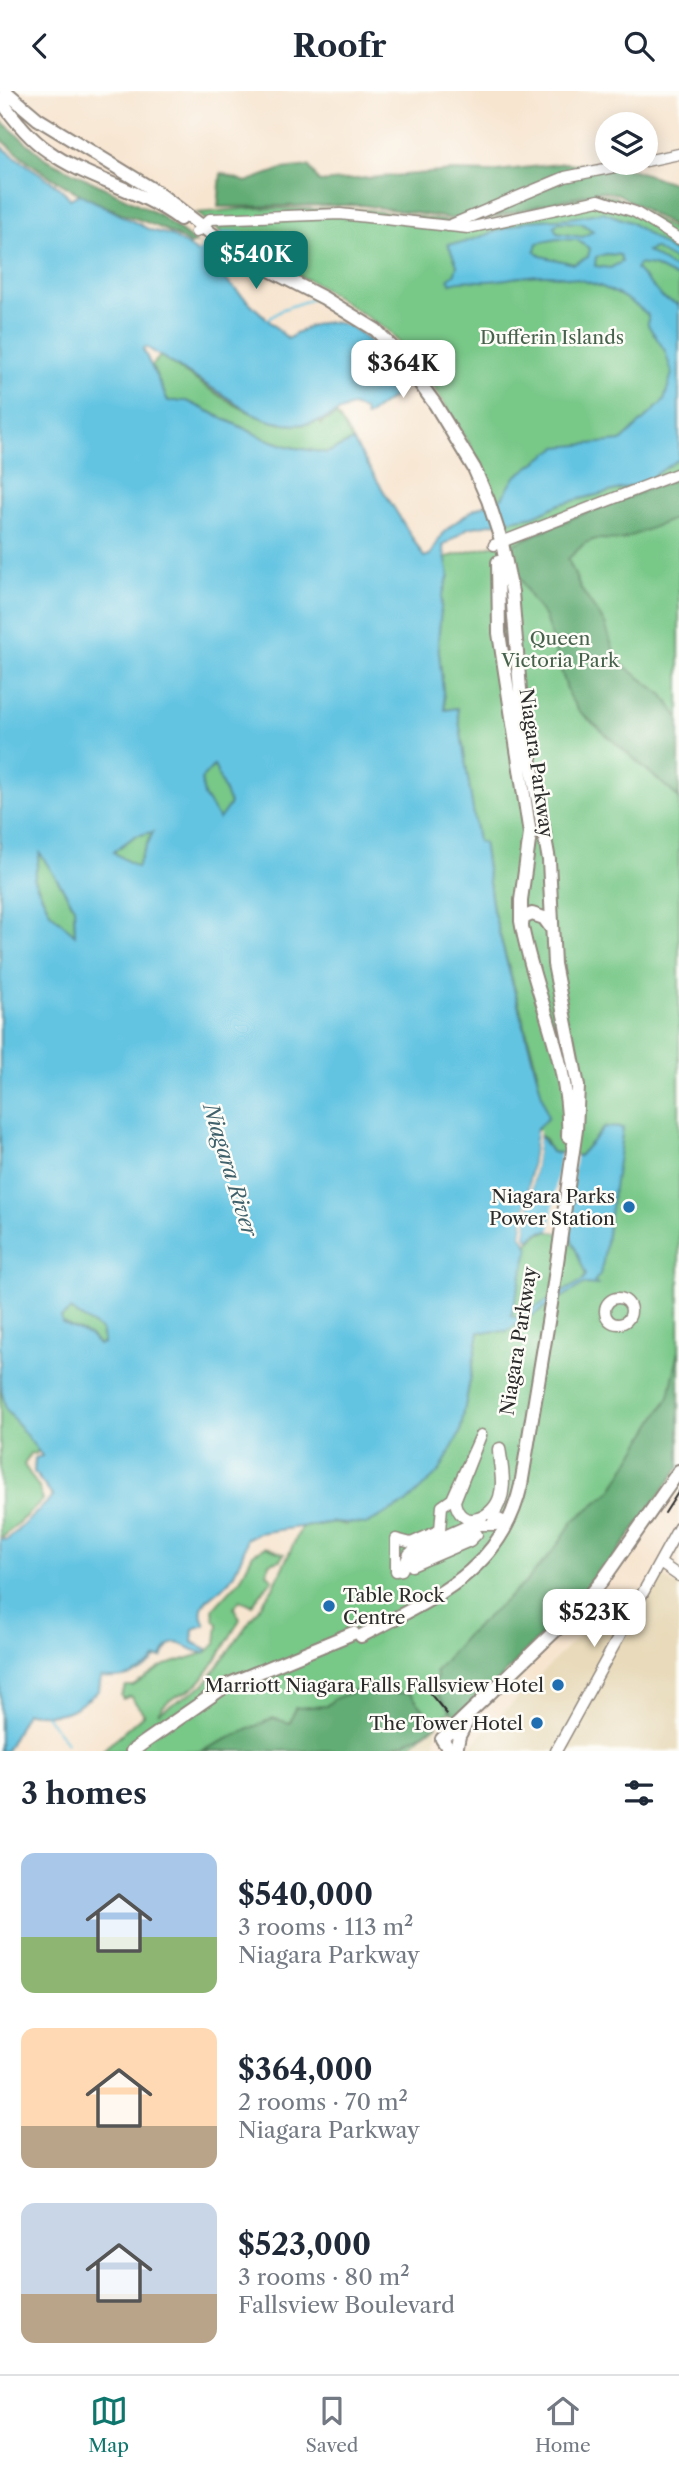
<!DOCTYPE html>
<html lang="en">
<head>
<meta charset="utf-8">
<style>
  body { margin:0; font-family:"Libre Caslon Text",serif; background:#f6f6f7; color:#1f2937; height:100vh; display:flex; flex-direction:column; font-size:26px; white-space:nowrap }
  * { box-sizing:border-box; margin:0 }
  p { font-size:23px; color:#747a83 }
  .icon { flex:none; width:38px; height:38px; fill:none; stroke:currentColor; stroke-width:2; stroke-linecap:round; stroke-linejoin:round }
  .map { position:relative; height:1660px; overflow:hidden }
  .sheet { display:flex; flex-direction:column; background:#fff; flex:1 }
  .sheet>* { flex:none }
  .controls { position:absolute; left:595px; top:21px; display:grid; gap:14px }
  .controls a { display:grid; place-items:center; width:63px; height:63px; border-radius:50%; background:#fff; box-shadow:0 4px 18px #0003; font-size:35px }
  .price { position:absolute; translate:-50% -60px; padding:0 16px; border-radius:14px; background:#fff; color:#222; font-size:23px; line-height:46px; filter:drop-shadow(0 2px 4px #0008) }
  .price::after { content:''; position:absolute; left:50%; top:42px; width:21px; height:16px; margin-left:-10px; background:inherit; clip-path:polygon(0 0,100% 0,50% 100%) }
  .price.current { background:#0f766e; color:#fff }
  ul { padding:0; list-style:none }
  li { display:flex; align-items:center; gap:21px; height:175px; padding:0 21px }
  li span { display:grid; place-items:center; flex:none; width:196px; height:140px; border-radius:14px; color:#555 }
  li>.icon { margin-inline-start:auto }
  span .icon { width:84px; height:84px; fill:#fffc; stroke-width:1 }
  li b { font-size:30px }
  h2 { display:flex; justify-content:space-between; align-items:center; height:84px; padding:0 21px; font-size:30px }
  header { display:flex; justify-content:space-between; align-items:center; height:91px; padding:0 21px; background:#fff; font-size:32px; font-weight:700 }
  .tabs { display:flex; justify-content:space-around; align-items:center; height:98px; border-top:2px solid #e0e1e3; background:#fff; font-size:19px; color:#747a83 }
  .tabs a { display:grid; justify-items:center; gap:4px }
  .tabs .current { color:#0f766e }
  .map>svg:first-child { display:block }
</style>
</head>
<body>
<header><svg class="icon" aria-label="back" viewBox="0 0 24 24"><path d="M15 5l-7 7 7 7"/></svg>Roofr<svg class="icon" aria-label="search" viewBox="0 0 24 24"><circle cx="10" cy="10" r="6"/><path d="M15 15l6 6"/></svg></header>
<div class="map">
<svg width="679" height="1660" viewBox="0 0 679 1660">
  <rect width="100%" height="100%" fill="#fdfcf7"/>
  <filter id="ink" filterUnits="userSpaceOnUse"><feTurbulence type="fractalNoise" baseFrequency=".0143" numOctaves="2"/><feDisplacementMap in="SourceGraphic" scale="14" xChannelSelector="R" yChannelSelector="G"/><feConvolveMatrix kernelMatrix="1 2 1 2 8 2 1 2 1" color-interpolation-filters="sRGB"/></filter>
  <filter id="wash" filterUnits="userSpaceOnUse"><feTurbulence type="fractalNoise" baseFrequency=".00686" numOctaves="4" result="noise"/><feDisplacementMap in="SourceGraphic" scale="28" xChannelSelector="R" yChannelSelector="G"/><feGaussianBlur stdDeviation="1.57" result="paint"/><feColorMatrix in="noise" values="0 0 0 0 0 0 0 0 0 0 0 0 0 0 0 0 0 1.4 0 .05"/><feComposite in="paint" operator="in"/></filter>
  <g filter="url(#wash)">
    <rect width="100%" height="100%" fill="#f7e5d0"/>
    <path fill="#e8daba" d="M 660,1484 L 679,1497 L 679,1660 L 466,1660 L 588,1535 L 627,1546 Z
      M 437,1635 L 435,1660 L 328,1660 L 401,1651 L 407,1657 Z"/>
    <path fill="#78c888" stroke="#527a5a" stroke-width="2" d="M 596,103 L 615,106 L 679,142 L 679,1366 L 533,1550 L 407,1657 L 401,1651 L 328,1660 L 102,1660 L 144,1623 L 130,1605 L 123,1608 L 121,1604 L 126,1595 L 133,1595 L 163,1575 L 205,1562 L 216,1553 L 218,1533 L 214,1528 L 213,1518 L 240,1489 L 253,1463 L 265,1456 L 284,1463 L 280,1469 L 269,1472 L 267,1482 L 273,1488 L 252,1514 L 240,1509 L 234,1517 L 240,1528 C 229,1548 216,1571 201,1589 C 187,1605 169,1603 158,1622 L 205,1593 L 273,1497 L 301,1437 L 334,1431 L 346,1434 L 460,1342 L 479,1241 L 506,1240 L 516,1231 L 510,1223 L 528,1152 C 539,1138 553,1138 571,1145 L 589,1188 L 605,1036 L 579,1065 L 551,1061 L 544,1047 L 536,1042 L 544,1023 L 536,975 L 493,819 L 483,751 L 478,752 L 457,617 L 445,619 L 438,552 L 442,506 L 449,484 L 443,467 L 507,451 L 492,402 L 470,354 L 426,284 L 390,241 L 313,191 L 248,162 L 197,122 L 252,117 L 368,119 L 474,134 Z
      M 160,265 C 204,292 266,348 320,330 L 322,335 L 322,331 L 337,324 L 353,350 L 327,362 L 290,356 L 266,348 L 187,310 L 168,310 L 152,275 Z
      M 215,673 L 230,713 L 219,729 L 204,705 L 201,688 Z
      M 153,740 L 137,776 L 113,761 L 135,745 Z
      M 40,760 L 74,816 L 75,845 L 50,821 L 34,788 Z
      M 52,1178 L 62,1200 L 57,1206 L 46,1197 L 44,1186 Z
      M 70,1219 L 101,1239 L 104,1252 L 98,1254 L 90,1245 L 62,1232 L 61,1227 Z
      M 0,1293 L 3,1307 L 38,1358 L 36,1363 L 30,1362 L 24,1374 L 39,1397 L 43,1409 L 3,1446 L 0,1445 Z"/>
    <path fill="#62ac74" stroke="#466c50" stroke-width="2" d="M 0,29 L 46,68 L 160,124 L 196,152 L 190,154 C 170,138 144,131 121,122 C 76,104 36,80 0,47 Z
      M 565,72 L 634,79 L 679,94 L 679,139 L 618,103 L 599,100 L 473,131 L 362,114 L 218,116 L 221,82 L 246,91 L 282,78 L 309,75 L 319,91 L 453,80 L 489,81 Z
      M 679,387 L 679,426 L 621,449 L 596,448 L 585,452 L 568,468 L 581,498 L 605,533 L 612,555 L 623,574 L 663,604 L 679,627 L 679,707 L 579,620 L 569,605 L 545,526 L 532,509 L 509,465 L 508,456 L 555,434 Z
      M 679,1260 L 679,1377 L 608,1475 L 482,1607 L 455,1626 L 429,1592 L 437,1587 L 435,1581 L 466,1545 L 524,1493 L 554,1459 L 573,1430 L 611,1400 L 669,1305 Z
      M 370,1593 L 377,1594 L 385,1602 L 410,1602 L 437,1635 L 400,1654 L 367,1660 L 201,1660 L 273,1627 L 290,1632 L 295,1617 L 326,1615 L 334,1608 Z"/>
    <path fill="#64c4e2" stroke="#487886" stroke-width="2" fill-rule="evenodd" d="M 0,54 C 16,69 63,94 70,108 L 80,103 L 150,139 L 170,144 L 194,159 L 288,248 C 345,206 377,250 400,301 L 366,326 L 364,319 L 352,315 C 343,318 335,323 327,327 C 304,337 280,335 257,325 L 146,256 L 143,258 L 168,310 L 187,310 L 266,348 L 290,356 L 327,362 L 353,350 L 424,466 L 430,464 L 442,443 L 453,433 L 475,418 L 502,407 L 515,386 L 557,356 L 621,350 L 664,310 L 672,282 L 665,260 L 648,234 L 648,224 C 622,200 583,186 548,184 C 528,183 508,189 488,190 C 474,191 465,187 451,192 L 448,188 L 455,182 L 457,174 L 448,153 L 463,152 L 526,130 L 571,127 L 603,121 L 630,131 L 679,165 L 679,172 L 654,157 L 647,160 L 671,176 L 679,177 L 679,188 L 654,175 L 639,173 L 636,178 L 663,207 L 679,214 L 679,368 L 641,393 L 560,413 L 534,425 L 468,437 L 443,455 L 449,484 L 442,506 L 438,552 L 445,619 L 457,617 L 478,751 L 483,751 L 493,819 L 548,1027 L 537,1037 L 522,1144 L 529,1157 L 511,1225 L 516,1227 L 582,1190 L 586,1184 L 570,1144 C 556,1140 539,1135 530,1149 L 525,1145 L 539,1043 L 551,1061 L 579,1065 L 605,1036 L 623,1037 L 603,1171 L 600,1183 L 594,1191 L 599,1194 L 584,1193 L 506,1240 L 479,1241 L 460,1342 L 439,1381 L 406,1412 L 366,1433 L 334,1431 L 258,1442 L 246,1448 C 247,1456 235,1483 229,1490 C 217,1504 192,1510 205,1534 L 193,1538 L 192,1551 L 207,1558 L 205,1562 C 185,1561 175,1537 162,1567 L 156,1567 C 142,1584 121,1590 101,1586 L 99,1599 C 71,1623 62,1626 26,1622 L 6,1660 L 0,1660 L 0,1448 L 7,1449 L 53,1406 L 34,1381 L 35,1367 L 42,1365 L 6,1318 L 0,1293 ZM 559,131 L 581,132 L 593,140 L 583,146 L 557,142 L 554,135 ZM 557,148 L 577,149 L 590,158 L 588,166 L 574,173 L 541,165 L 535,160 L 537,152 ZM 606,163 L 620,164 L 622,171 L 610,177 L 595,175 L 596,166 ZM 214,674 L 230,713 L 219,728 L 204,705 L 201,688 ZM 153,741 L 137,776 L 113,761 L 135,745 ZM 40,762 L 74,815 L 75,844 L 50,821 L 34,789 ZM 70,1219 L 101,1239 L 104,1252 L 98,1254 L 90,1245 L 62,1232 L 61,1227 Z"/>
    <path fill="#f7e5d0" d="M 537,1040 L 540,1040 L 525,1145 L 528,1152 L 522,1144 Z
      M 560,1063 L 576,1065 L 565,1142 L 550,1140 Z"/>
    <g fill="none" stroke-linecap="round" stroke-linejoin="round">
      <path stroke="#64c4e2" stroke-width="2" d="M 267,229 L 283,218 L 315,207
        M 46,1624 L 67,1652"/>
      <path stroke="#64c4e2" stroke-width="10" d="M 201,165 C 231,128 236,155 267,148"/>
    </g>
  </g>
  <g filter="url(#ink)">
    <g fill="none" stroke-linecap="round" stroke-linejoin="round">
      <g stroke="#91887e" stroke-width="13">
        <path id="minor" d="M 646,70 L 679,63
          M 448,135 L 565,86 L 635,72
          M 196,141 L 210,128 L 340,123 L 468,137 L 599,109 L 635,121 L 679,148
          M 494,454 L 679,382
          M605 1220a13 13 0 1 1 26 0a13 13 0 1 1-26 0Z
          M 481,1344 L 455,1410 C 459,1440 492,1428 499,1406 C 504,1390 498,1374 498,1358 L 500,1357 C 504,1382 509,1405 492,1425 L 501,1429 L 496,1434 L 469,1434 L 415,1458 L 409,1463 L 402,1479 L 396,1480 L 396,1448 L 411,1452 L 440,1439 L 442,1415 L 452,1408 Z
          M 470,1443 L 477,1443 L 470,1450 L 412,1475 L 419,1466 Z
          M 660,1472 L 679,1485
          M 556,1660 L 679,1436"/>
      </g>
      <g stroke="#91887e" stroke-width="16">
        <path id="major" d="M 5,0 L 38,28 L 157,101 L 237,162 L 324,207 L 376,239 L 400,265 L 435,313 L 474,377 L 488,409 L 502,452 L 512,501 L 522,623 L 549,769 L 554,873 L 578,995 L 576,1039 L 551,1213 L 521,1394 C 501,1482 432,1507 361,1545
          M 0,8 C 13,27 29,47 48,60 C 88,89 140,98 180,128
          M 498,471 L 499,542 L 530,743 L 521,809 L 521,830 C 532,897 572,976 568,1045
          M 522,834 L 523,827 L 532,823 L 544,827 L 552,838
          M 132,1660 L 227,1594 L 353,1542
          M 450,1660 L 442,1648 L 581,1515 L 602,1490 L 679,1380
          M 456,1660 L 459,1645 L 466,1632"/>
      </g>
      <use href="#minor" stroke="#fff" stroke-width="10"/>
      <use href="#major" stroke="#fff" stroke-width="12"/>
      <path stroke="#2b2b2b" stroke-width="2" d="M 665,1422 L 679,1400
        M 418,1588 L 447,1623"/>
    </g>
  </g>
  <g fill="#1f6fb2" stroke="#fdfcf7" stroke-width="2.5">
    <circle cx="629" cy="1116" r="7"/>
    <circle cx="329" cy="1515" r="7"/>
    <circle cx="558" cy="1594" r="7"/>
    <circle cx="537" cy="1632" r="7"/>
  </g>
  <g text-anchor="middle" stroke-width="5" stroke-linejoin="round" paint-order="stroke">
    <g font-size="19" fill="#46624c" stroke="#fdfcf7">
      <text x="552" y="253">Dufferin Islands</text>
      <text x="560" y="554">Queen<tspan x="560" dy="22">Victoria Park</tspan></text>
    </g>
    <g font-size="19" fill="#2b2b2b" stroke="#fdfcf7">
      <text transform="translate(537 672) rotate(82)" y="7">Niagara Parkway</text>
      <text transform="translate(518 1250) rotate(-81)" y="7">Niagara Parkway</text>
    </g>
    <g font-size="19" fill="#2b2b2b" stroke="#fdfcf7" text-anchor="end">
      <text x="615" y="1112">Niagara Parks<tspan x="615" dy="22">Power Station</tspan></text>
      <text x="343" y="1511" text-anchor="start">Table Rock<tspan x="343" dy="22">Centre</tspan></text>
      <text x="544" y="1601">Marriott Niagara Falls Fallsview Hotel</text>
      <text x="523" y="1639">The Tower Hotel</text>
    </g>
    <g font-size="21" font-style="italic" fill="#3f616b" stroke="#fdfcf7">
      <text transform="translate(230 1079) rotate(73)" y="7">Niagara River</text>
    </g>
  </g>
</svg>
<div class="controls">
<a><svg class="icon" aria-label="layers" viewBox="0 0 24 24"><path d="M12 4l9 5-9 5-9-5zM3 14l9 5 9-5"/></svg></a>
</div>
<b class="price current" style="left:256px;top:200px">$540K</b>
<b class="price" style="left:403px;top:309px">$364K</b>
<b class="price" style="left:594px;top:1558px">$523K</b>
</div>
<section class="sheet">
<h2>3 homes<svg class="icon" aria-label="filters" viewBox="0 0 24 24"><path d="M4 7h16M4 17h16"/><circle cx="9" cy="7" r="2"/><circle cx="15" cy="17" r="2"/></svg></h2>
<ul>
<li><span style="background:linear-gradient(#a9c7e8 60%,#8fb573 0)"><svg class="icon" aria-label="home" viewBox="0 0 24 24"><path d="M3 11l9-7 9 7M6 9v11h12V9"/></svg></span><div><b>$540,000</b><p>3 rooms · 113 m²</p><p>Niagara Parkway</p></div></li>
<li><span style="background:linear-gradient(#ffd9b3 70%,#b9a48a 0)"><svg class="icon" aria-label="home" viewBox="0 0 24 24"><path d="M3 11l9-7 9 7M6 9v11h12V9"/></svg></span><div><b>$364,000</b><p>2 rooms · 70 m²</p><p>Niagara Parkway</p></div></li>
<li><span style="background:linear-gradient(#c9d6e8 65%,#b9a48a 0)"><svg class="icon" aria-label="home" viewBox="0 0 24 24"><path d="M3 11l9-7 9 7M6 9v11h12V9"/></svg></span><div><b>$523,000</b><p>3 rooms · 80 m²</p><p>Fallsview Boulevard</p></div></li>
</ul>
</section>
<nav class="tabs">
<a class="current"><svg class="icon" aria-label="map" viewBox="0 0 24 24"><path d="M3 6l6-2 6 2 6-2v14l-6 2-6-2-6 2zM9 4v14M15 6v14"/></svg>Map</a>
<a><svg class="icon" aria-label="saved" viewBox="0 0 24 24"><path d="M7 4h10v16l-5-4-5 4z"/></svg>Saved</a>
<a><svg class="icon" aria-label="home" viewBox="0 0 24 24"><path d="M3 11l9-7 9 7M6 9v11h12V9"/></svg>Home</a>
</nav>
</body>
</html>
